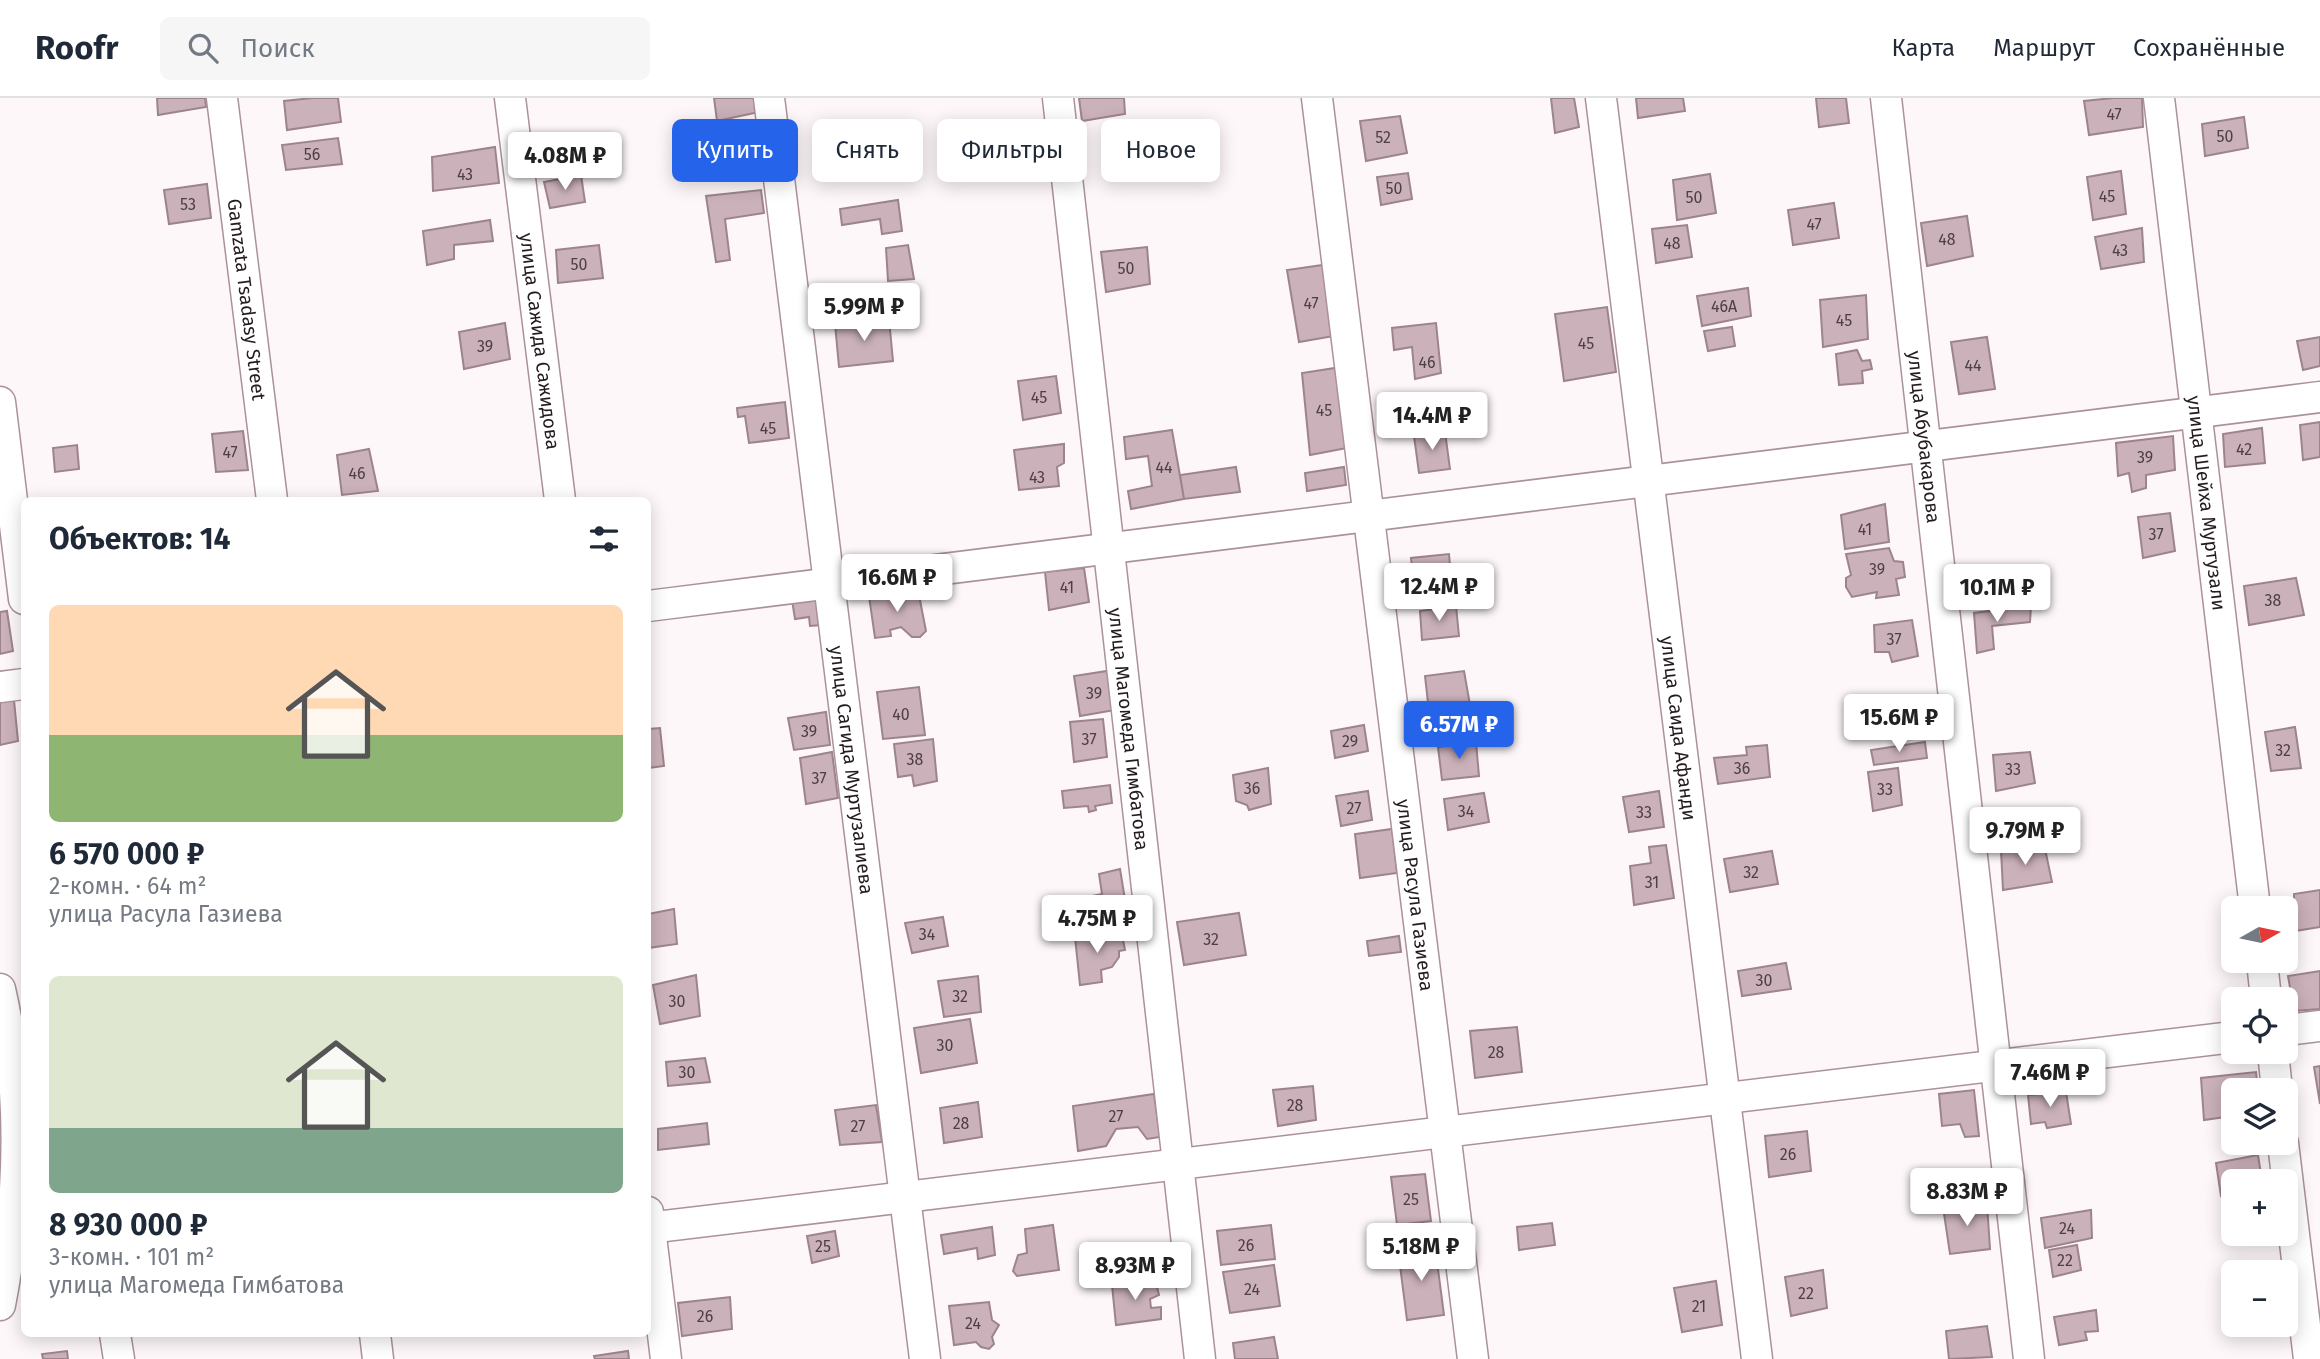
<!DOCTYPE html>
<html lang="ru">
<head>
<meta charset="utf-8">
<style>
  body { margin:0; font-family:"Fira Sans",sans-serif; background:#f6f6f7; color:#1f2937; height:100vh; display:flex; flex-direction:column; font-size:26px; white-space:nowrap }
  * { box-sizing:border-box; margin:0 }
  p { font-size:23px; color:#747a83 }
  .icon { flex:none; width:38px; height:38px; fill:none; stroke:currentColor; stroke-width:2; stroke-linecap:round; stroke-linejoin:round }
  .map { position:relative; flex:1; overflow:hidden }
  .sheet { position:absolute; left:21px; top:399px; width:630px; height:840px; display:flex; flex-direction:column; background:#fff; border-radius:10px; box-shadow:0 4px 18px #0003 }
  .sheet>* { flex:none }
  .banner { position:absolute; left:672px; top:21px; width:665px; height:63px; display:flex; gap:14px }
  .needle { width:46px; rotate:81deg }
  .buttons { position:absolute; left:2221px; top:798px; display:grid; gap:14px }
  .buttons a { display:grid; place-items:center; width:77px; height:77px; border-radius:10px; background:#fff; box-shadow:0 4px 18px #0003; font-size:35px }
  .price { position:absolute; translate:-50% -60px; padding:0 16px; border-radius:7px; background:#fff; color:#222; font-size:23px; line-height:46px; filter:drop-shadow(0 2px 4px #0008) }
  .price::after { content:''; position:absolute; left:50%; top:42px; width:21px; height:16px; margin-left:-10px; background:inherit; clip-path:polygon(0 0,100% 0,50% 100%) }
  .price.selected { background:#2563eb; color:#fff }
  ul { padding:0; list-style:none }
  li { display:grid; align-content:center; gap:14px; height:371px; padding:0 28px }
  li span { display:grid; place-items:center; height:217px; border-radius:10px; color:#555 }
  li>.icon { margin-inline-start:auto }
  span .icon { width:126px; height:126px; fill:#fffc; stroke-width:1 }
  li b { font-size:30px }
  h2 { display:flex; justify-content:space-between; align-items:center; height:84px; padding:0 28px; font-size:30px }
  .pill { padding:0 24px; border-radius:10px; background:#fff; box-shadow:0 4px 18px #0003; font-size:24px; line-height:63px }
  .pill.selected { background:#2563eb; color:#fff }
  header { display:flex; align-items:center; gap:42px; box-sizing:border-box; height:98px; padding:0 35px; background:#fff; border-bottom:2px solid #e0e1e3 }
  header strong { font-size:33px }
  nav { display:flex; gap:38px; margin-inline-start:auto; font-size:24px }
  .search { width:490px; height:63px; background:#f6f6f7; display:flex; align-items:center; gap:18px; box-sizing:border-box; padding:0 24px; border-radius:10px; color:#747a83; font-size:26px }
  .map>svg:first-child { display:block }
</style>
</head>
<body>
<header>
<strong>Roofr</strong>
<div class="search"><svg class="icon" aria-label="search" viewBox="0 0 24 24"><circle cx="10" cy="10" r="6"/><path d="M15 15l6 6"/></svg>Поиск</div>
<nav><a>Карта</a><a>Маршрут</a><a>Сохранённые</a></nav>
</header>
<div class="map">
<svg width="2320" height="1261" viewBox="0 0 2320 1261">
  <rect width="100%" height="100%" fill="#fdf7f9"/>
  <path fill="#cbb1b9" stroke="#9d848b" stroke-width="2" d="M 157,0 L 205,0 L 206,9 L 158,17 Z
    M 312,0 L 338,0 L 341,24 L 287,32 L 284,3 Z
    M 714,0 L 756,0 L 759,14 L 717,23 Z
    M 1079,0 L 1124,0 L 1125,16 L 1082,23 Z
    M 1551,0 L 1574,0 L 1579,29 L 1555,35 Z
    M 1636,0 L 1683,0 L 1685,13 L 1638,20 Z
    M 1816,0 L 1846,0 L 1849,25 L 1819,29 Z
    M 2113,0 L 2142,0 L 2143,29 L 2089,37 L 2084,3 Z
    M 1400,18 L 1407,55 L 1366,63 L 1360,23 Z
    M 2244,19 L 2248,50 L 2205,58 L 2202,26 Z
    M 338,40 L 342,66 L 286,72 L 282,47 Z
    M 495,49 L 499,85 L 433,93 L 432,59 Z
    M 2121,73 L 2126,116 L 2093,122 L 2087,79 Z
    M 1408,75 L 1412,101 L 1381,107 L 1377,79 Z
    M 1710,76 L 1716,115 L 1677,122 L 1673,82 Z
    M 581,77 L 585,104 L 550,110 L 544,84 Z
    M 207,86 L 211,120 L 169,126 L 164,92 Z
    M 761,92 L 764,115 L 725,121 L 730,162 L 716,164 L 706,98 Z
    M 898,102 L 902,133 L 882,136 L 880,121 L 842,127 L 840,111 Z
    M 1834,105 L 1839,140 L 1793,147 L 1788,112 Z
    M 1967,118 L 1973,158 L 1927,168 L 1921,125 Z
    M 490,122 L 493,143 L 454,147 L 454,161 L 427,167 L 423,133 Z
    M 1687,127 L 1692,159 L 1656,165 L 1652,131 Z
    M 2142,130 L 2144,164 L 2101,171 L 2095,139 Z
    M 599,147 L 603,180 L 558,185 L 556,152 Z
    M 908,147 L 914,181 L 888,183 L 886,150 Z
    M 1147,149 L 1150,186 L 1106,194 L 1101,154 Z
    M 1323,167 L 1334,238 L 1299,244 L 1287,172 Z
    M 1748,190 L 1751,218 L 1702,228 L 1697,198 Z
    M 1866,197 L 1868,241 L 1823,249 L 1820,202 Z
    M 1607,209 L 1616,274 L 1564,283 L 1555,216 Z
    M 889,221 L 893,263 L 839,269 L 835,226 Z
    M 505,225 L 510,261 L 464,271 L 459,234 Z
    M 1436,225 L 1441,275 L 1415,281 L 1412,249 L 1394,252 L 1392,230 Z
    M 1732,229 L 1735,248 L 1708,253 L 1704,233 Z
    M 1987,239 L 1995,291 L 1959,296 L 1951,244 Z
    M 2320,239 L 2320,268 L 2303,272 L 2297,243 Z
    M 1857,252 L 1862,263 L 1870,262 L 1872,271 L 1862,273 L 1863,285 L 1839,287 L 1836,256 Z
    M 1335,270 L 1347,350 L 1310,357 L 1302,275 Z
    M 1056,278 L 1061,315 L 1023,322 L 1018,283 Z
    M 785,304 L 789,340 L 749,345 L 745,318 L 738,319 L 737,310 Z
    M 2320,324 L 2320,359 L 2303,362 L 2300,327 Z
    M 2262,330 L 2265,365 L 2225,369 L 2223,336 Z
    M 1172,332 L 1184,401 L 1131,411 L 1128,393 L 1152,388 L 1148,358 L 1126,361 L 1124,339 Z
    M 243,333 L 248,372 L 216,374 L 212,336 Z
    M 1445,334 L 1450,371 L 1419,375 L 1414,338 Z
    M 2173,338 L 2175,372 L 2146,377 L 2146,390 L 2132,394 L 2129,375 L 2118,378 L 2116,345 Z
    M 1064,346 L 1064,365 L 1057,369 L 1059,388 L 1019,392 L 1014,352 Z
    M 77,347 L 79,371 L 55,374 L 53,350 Z
    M 369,351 L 378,393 L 342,397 L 337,357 Z
    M 1236,369 L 1240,394 L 1184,401 L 1180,377 Z
    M 1344,369 L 1346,387 L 1307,393 L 1305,375 Z
    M 1885,406 L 1889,444 L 1845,451 L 1841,417 Z
    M 2170,415 L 2175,453 L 2143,460 L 2138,419 Z
    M 1889,450 L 1894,463 L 1903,464 L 1905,479 L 1896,481 L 1899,497 L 1876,500 L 1877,494 L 1852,499 L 1846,489 L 1846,480 L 1851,477 L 1846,456 Z
    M 1449,456 L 1453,501 L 1416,507 L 1411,460 Z
    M 1084,470 L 1089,504 L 1049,512 L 1045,474 Z
    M 2296,480 L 2304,517 L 2249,527 L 2244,488 Z
    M 918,492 L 926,533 L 920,539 L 912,539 L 901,529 L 890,532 L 891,538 L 875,540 L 869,498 Z
    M 819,498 L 822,527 L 810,528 L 809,519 L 795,521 L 792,502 Z
    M 1456,508 L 1459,538 L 1422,542 L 1420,513 Z
    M 2031,508 L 2030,524 L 1992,528 L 1994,551 L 1977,555 L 1974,515 Z
    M 7,513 L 13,553 L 0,556 L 0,514 Z
    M 1912,522 L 1918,558 L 1892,564 L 1889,554 L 1875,554 L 1874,527 Z
    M 1107,573 L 1115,612 L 1080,618 L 1074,578 Z
    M 1464,573 L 1470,607 L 1429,613 L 1425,578 Z
    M 919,589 L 925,637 L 883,641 L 877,594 Z
    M 14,602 L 18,643 L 0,647 L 0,604 Z
    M 826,614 L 830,647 L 794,652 L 788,620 Z
    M 1103,621 L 1107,659 L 1074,664 L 1070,624 Z
    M 1364,627 L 1368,653 L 1335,660 L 1331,633 Z
    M 2295,629 L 2301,670 L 2271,673 L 2265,634 Z
    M 660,630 L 664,668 L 648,670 L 648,631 Z
    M 933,641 L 937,683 L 914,688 L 912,677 L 898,679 L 894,646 Z
    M 1476,644 L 1479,678 L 1442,682 L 1438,649 Z
    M 1925,644 L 1927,660 L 1874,667 L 1871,652 Z
    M 1767,647 L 1770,679 L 1718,686 L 1714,660 L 1747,657 L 1746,649 Z
    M 832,654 L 838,700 L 806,706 L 800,660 Z
    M 2030,654 L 2035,685 L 1996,693 L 1993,657 Z
    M 1268,670 L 1271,706 L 1249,712 L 1247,707 L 1236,703 L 1233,677 Z
    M 1898,670 L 1902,707 L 1873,713 L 1868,674 Z
    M 1110,687 L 1112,705 L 1095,708 L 1096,712 L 1089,714 L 1088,708 L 1064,710 L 1062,693 Z
    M 1368,693 L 1372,722 L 1341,728 L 1336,698 Z
    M 1659,693 L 1664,729 L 1629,734 L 1623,699 Z
    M 1484,695 L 1489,724 L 1448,732 L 1444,701 Z
    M 1392,731 L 1397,775 L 1360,780 L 1355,736 Z
    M 2044,746 L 2052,784 L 2003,792 L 2001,752 Z
    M 1666,747 L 1674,800 L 1634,807 L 1630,768 L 1651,765 L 1649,749 Z
    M 1772,753 L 1778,786 L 1730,794 L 1724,761 Z
    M 1120,771 L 1129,826 L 1091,831 L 1087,799 L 1102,796 L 1099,776 Z
    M 2320,792 L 2320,829 L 2295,833 L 2293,823 L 2286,823 L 2286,810 L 2282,810 L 2281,806 L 2294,806 L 2294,796 Z
    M 674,811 L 677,846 L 648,850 L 648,816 Z
    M 1239,815 L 1246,857 L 1184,867 L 1177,824 Z
    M 943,819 L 948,848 L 912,855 L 905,825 Z
    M 1121,832 L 1125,852 L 1119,853 L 1119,859 L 1112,869 L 1101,872 L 1102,884 L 1080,887 L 1075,839 Z
    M 1399,838 L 1401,854 L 1369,858 L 1367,843 Z
    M 1786,865 L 1791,891 L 1742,898 L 1738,873 Z
    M 2320,873 L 2320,911 L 2294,913 L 2288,878 Z
    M 696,877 L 700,918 L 660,926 L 653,887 Z
    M 978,878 L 981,914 L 944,919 L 938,883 Z
    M 970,921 L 977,965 L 921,975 L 914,930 Z
    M 1517,929 L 1522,974 L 1475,980 L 1470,933 Z
    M 705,960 L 710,984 L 668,988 L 666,964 Z
    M 2320,968 L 2320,1006 L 2314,969 Z
    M 2256,974 L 2258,992 L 2233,992 L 2233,1018 L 2204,1022 L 2201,980 Z
    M 1313,988 L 1316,1022 L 1278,1028 L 1273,992 Z
    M 1974,992 L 1979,1038 L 1965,1039 L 1960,1026 L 1942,1028 L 1939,996 Z
    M 2066,994 L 2071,1026 L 2047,1030 L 2045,1024 L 2031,1026 L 2028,997 Z
    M 1154,996 L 1160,1039 L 1147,1041 L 1138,1029 L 1116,1031 L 1106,1048 L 1078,1053 L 1073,1008 Z
    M 978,1004 L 982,1039 L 944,1045 L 940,1010 Z
    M 876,1007 L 882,1044 L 840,1047 L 835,1012 Z
    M 707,1025 L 709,1046 L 658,1052 L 658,1031 Z
    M 1807,1033 L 1811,1073 L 1769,1079 L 1765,1038 Z
    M 2258,1057 L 2262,1083 L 2233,1083 L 2233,1096 L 2221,1098 L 2216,1065 Z
    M 1425,1076 L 1431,1123 L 1397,1127 L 1391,1079 Z
    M 1987,1105 L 1990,1151 L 1950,1156 L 1943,1109 Z
    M 2091,1112 L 2092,1140 L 2045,1150 L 2041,1120 Z
    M 1552,1125 L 1555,1147 L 1519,1152 L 1517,1129 Z
    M 1053,1127 L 1059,1172 L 1017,1178 L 1013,1173 L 1018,1157 L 1027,1155 L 1025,1131 Z
    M 1271,1127 L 1275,1161 L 1221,1167 L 1217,1133 Z
    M 992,1129 L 995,1157 L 978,1161 L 977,1150 L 944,1156 L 941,1137 Z
    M 835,1133 L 839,1158 L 812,1165 L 807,1138 Z
    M 2077,1147 L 2081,1172 L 2053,1179 L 2049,1152 Z
    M 1435,1148 L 1444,1217 L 1407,1222 L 1398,1152 Z
    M 1274,1167 L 1280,1208 L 1230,1215 L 1223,1174 Z
    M 1823,1172 L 1827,1210 L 1791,1218 L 1785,1179 Z
    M 1155,1181 L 1159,1197 L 1150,1201 L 1151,1210 L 1161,1209 L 1161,1221 L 1116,1227 L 1112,1187 Z
    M 1716,1183 L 1722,1227 L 1682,1234 L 1674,1190 Z
    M 730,1199 L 732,1231 L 682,1238 L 678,1205 Z
    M 989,1204 L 992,1222 L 999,1227 L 992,1239 L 994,1246 L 989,1251 L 981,1249 L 976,1244 L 954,1247 L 949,1208 Z
    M 2096,1212 L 2098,1233 L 2085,1234 L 2087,1242 L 2059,1247 L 2054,1219 Z
    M 2237,1227 L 2271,1227 L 2237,1230 Z
    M 1987,1228 L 1992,1259 L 1949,1261 L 1946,1233 Z
    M 1274,1239 L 1278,1261 L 1235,1261 L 1233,1245 Z
    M 67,1253 L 68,1261 L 43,1261 L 42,1256 Z
    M 628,1253 L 629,1261 L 595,1261 L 594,1258 Z"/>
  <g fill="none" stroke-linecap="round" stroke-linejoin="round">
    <g stroke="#ab929a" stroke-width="33">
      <g id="minor">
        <path id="s1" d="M 222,0 L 272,402"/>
        <path id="s2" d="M 510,0 L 560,402"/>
        <path id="s3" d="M 769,0 L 925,1261"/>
        <path id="s4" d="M 1058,0 L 1200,1261"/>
        <path id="s5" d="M 1317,0 L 1473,1261"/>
        <path id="s6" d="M 1601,0 L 1757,1261"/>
        <path id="s7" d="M 1886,0 L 2029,1261"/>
        <path id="s8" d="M 2159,0 L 2255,810"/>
        <path d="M 0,304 L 24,501"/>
        <path d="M 648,508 L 2320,299"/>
        <path d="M 0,589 L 24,586"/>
        <path d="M 2262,863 L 2266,901"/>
        <path d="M 0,891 C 24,995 20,1103 0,1207"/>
        <path d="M 2286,932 L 2320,928"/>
        <path d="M 2273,954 L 2277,992"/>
        <path d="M 2283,1045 L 2309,1261"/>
        <path d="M 648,1114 L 666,1261"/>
        <path d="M 648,1130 L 2233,939"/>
        <path d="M 115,1236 L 119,1261"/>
        <path d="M 375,1236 L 378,1261"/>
      </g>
    </g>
    <use href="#minor" stroke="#fff" stroke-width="30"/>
  </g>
  <g text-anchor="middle" stroke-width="5" stroke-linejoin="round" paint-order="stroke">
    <g font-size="16" fill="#4e4045">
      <text x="2114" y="22">47</text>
      <text x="2225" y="44">50</text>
      <text x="1383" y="45">52</text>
      <text x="312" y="62">56</text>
      <text x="465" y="82">43</text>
      <text x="1394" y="96">50</text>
      <text x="2107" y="104">45</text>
      <text x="1694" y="105">50</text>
      <text x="188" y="112">53</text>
      <text x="1814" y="132">47</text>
      <text x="1947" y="147">48</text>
      <text x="1672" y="151">48</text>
      <text x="2120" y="158">43</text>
      <text x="579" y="172">50</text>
      <text x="1126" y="176">50</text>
      <text x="1311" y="211">47</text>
      <text x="1724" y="214">46А</text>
      <text x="1844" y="228">45</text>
      <text x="1586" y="251">45</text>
      <text x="485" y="254">39</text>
      <text x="1427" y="270">46</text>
      <text x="1973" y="273">44</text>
      <text x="1039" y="305">45</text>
      <text x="1324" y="318">45</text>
      <text x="768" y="336">45</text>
      <text x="2244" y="357">42</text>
      <text x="230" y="360">47</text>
      <text x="2145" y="365">39</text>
      <text x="1164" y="375">44</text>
      <text x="357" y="381">46</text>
      <text x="1037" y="385">43</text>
      <text x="1865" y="437">41</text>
      <text x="2156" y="442">37</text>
      <text x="1877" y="477">39</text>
      <text x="1067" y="495">41</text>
      <text x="2273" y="508">38</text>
      <text x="1894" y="547">37</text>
      <text x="1094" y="601">39</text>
      <text x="901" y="622">40</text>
      <text x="809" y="639">39</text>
      <text x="1089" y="647">37</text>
      <text x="1350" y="649">29</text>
      <text x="2283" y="658">32</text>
      <text x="915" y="667">38</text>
      <text x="1742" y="676">36</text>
      <text x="2013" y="677">33</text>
      <text x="819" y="686">37</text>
      <text x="1252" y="696">36</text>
      <text x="1885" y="697">33</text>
      <text x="1354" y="716">27</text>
      <text x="1466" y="719">34</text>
      <text x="1644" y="720">33</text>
      <text x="1751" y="780">32</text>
      <text x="1652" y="790">31</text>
      <text x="927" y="842">34</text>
      <text x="1211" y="847">32</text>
      <text x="1764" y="888">30</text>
      <text x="960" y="904">32</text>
      <text x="677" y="909">30</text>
      <text x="945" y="953">30</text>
      <text x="1496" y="960">28</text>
      <text x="687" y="980">30</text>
      <text x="1295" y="1013">28</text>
      <text x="1116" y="1024">27</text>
      <text x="961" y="1031">28</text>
      <text x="858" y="1034">27</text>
      <text x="1788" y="1062">26</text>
      <text x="1411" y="1107">25</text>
      <text x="2067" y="1136">24</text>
      <text x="1246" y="1153">26</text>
      <text x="823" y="1154">25</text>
      <text x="2065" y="1168">22</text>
      <text x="1252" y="1197">24</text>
      <text x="1806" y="1201">22</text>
      <text x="1699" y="1214">21</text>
      <text x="705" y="1224">26</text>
      <text x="973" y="1231">24</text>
    </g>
    <g font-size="19" fill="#241b1e" stroke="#fff">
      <text dy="7" stroke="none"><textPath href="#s1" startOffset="203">Gamzata Tsadasy Street</textPath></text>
      <text dy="7" stroke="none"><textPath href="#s2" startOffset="245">улица Сажида Сажидова</textPath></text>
      <text dy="7" stroke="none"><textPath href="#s7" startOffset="341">улица Абубакарова</textPath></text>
      <text dy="7" stroke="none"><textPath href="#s8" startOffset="408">улица Шейха Муртузали</textPath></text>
      <text dy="7" stroke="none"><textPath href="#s4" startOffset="635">улица Магомеда Гимбатова</textPath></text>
      <text dy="7" stroke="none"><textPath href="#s6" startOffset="635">улица Саида Афанди</textPath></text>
      <text dy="7" stroke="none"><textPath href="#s3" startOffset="677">улица Сагида Муртузалиева</textPath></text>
      <text dy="7" stroke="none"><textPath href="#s5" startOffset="803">улица Расула Газиева</textPath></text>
    </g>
  </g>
</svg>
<div class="buttons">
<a><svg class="needle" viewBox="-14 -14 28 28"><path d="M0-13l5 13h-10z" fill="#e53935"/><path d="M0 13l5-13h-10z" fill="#747a83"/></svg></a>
<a><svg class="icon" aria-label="locate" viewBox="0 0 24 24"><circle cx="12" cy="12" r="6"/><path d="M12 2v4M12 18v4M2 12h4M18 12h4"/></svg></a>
<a><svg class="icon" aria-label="layers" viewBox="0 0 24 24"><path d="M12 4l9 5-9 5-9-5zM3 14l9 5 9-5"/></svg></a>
<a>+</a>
<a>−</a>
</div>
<b class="price" style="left:565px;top:94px">4.08M ₽</b>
<b class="price" style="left:864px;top:245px">5.99M ₽</b>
<b class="price" style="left:1432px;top:354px">14.4M ₽</b>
<b class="price" style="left:897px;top:516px">16.6M ₽</b>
<b class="price" style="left:1439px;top:525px">12.4M ₽</b>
<b class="price" style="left:1997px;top:526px">10.1M ₽</b>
<b class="price" style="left:1899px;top:656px">15.6M ₽</b>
<b class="price selected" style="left:1459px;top:663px">6.57M ₽</b>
<b class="price" style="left:2025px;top:769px">9.79M ₽</b>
<b class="price" style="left:1097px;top:857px">4.75M ₽</b>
<b class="price" style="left:2050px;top:1011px">7.46M ₽</b>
<b class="price" style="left:1967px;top:1130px">8.83M ₽</b>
<b class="price" style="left:1421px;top:1185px">5.18M ₽</b>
<b class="price" style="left:1135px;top:1204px">8.93M ₽</b>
<div class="banner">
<a class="pill selected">Купить</a>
<a class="pill">Снять</a>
<a class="pill">Фильтры</a>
<a class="pill">Новое</a>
</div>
<section class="sheet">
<h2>Объектов: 14<svg class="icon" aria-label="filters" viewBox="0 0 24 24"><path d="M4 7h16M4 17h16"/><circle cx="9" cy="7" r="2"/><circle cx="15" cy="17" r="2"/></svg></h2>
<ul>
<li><span style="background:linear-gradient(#ffd9b3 60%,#8fb573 0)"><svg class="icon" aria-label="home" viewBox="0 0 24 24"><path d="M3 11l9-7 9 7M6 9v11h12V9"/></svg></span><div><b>6 570 000 ₽</b><p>2-комн. · 64 m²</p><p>улица Расула Газиева</p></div></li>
<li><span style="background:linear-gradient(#dfe7d0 70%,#7fa58c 0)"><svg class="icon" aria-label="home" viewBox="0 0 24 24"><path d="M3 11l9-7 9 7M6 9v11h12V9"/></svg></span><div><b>8 930 000 ₽</b><p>3-комн. · 101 m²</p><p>улица Магомеда Гимбатова</p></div></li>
</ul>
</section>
</div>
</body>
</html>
